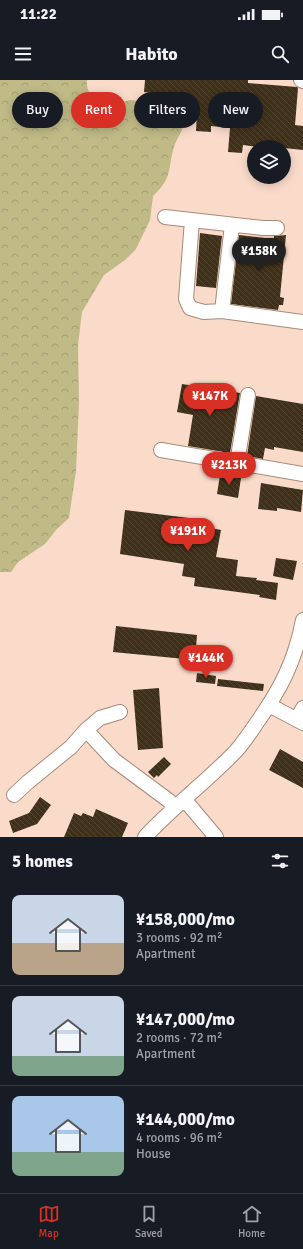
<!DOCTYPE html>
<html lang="en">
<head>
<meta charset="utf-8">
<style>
  body { margin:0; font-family:Signika,sans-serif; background:#20242c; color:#f1f3f6; height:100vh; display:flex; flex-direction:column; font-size:15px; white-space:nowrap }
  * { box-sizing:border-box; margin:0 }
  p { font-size:13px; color:#9ea1a6 }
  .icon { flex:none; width:22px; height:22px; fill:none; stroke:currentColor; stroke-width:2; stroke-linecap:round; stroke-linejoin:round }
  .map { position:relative; height:757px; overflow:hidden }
  .drawer { display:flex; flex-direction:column; background:#171b24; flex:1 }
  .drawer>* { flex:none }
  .hud { position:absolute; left:12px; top:12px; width:279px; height:36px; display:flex; gap:8px }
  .fabs { position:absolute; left:247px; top:60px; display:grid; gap:8px }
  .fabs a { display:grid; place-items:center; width:44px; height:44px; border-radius:50%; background:#171b24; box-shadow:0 2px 10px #0003; font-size:20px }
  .price { position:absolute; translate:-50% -34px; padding:0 9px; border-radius:14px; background:#d93025; color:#fff; font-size:13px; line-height:26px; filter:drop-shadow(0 1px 2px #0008) }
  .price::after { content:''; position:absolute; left:50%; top:24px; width:12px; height:9px; margin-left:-6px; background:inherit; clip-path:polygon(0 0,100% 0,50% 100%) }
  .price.selected { background:#222; color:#fff }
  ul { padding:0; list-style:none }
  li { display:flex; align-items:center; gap:12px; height:100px; padding:0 12px }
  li+li { border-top:1px solid #363941 }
  li span { display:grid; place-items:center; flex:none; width:112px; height:80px; border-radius:8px; color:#555 }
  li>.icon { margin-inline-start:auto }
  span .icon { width:48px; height:48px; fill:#fffc; stroke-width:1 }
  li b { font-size:17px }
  h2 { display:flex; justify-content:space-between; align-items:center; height:48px; padding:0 12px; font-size:17px }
  .pill { padding:0 14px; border-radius:18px; background:#171b24; box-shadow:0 2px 10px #0003; font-size:14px; line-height:36px }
  .pill.selected { background:#d93025; color:#fff }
  .status { display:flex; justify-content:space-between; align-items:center; height:28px; padding:0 20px; background:#171b24; direction:ltr }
  .status svg { height:11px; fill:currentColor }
  header { display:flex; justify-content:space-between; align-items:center; height:52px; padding:0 12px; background:#171b24; font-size:18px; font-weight:700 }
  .menu { display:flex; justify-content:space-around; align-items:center; height:56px; border-top:1px solid #363941; background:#171b24; font-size:11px; color:#9ea1a6 }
  .menu a { display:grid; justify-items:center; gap:2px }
  .menu .selected { color:#d93025 }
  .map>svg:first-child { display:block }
</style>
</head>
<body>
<div class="status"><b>11:22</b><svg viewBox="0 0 49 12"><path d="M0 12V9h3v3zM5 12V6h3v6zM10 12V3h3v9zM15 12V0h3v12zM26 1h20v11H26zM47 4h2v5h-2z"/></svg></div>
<header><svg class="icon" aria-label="menu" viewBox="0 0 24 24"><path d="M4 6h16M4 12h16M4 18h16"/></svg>Habito<svg class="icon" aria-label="search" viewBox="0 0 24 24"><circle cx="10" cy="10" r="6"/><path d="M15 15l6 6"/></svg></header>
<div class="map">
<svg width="303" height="757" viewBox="0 0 303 757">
  <defs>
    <pattern id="forest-crowns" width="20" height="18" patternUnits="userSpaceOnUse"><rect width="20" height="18" fill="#bfba86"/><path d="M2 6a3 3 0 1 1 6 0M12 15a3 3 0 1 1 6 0" fill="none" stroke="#a49f73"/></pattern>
    <pattern id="building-back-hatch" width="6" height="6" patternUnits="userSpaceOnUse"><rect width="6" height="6" fill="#3f301a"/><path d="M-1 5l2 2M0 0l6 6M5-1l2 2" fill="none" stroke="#524532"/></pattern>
  </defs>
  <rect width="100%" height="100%" fill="#fadbca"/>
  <path fill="url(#forest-crowns)" d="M 0,0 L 87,0 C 85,21 106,23 122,22 C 125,22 128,20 131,20 C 136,20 141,23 146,23 C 158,22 170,15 180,26 C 184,30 186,33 185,39 C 185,47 178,57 175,64 C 167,87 174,97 153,116 L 150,140 L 136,169 L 125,180 L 104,195 L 82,232 L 78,265 L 79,322 L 76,391 L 69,438 L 56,450 L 45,464 L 18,482 L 11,492 L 0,492 Z"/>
  <path fill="url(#building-back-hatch)" d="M 145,0 L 248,0 L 248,3 L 297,7 L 298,8 L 295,45 L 303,46 L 303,70 L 284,68 L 284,67 L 258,67 L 243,65 L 242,73 L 228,72 L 230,48 L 211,46 L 211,52 L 196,51 L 197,33 L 193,32 L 193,26 L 186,25 L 187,17 L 144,12 Z
    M 200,153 L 222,156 L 216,208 L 196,206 Z
    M 239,155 L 274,159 L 274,156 L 286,155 L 280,217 L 284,218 L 283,225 L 279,225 L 278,230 L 231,224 Z
    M 182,304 L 240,313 L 230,373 L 188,366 L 193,335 L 177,332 Z
    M 256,316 L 303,324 L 303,372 L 274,367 L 274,370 L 265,368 L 263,379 L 247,376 Z
    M 220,395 L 241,398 L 238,418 L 217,414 Z
    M 261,403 L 303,410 L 301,432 L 277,428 L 277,431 L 258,429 Z
    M 125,430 L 197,439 L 196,445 L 221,450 L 216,477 L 238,480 L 236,496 L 257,498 L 256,500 L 278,503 L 276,520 L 259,517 L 260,515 L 194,506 L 195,498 L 182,496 L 184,484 L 120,474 Z
    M 276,478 L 297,481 L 293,500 L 273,496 Z
    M 116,546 L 197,555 L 195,580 L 113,572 Z
    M 197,593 L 216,596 L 215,604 L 196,602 Z
    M 218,599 L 264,604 L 263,611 L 217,606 Z
    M 159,608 L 163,668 L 138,670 L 133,610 Z
    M 280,669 L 303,682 L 303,708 L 269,690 Z
    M 164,677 L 171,684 L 158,697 L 157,695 L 154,698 L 148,692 Z
    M 40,717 L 51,725 L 37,744 L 13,753 L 9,741 L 29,733 Z
    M 96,729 L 128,743 L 122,757 L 64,757 L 74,733 L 81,736 L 83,733 L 93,737 Z"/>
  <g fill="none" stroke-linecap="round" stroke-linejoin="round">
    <g stroke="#a6897a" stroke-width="16">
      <path id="minor" d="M 301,0 L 303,1
        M 165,137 L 263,148 L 277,148
        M 192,140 L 186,219 L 190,228 L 204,232 L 222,231
        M 232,145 L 222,231 L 303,242
        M 161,370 L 303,394
        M 237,383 L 248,315
        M 269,625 L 303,643
        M 297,639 L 303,628
        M 86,650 L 114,680 L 168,720 L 175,727
        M 14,715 L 28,702 L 71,667 L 86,650 L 100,638 L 120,632
        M 184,719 L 216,757
        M 145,757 C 174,726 207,701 236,671 C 243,663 250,653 256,644 C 280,610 295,582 303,540"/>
    </g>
    <use href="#minor" stroke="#fff" stroke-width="14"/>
  </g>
</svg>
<div class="fabs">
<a><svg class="icon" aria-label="layers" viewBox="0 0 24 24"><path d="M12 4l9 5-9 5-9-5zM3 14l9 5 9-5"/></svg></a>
</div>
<b class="price selected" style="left:259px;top:192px">¥158K</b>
<b class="price" style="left:210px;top:337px">¥147K</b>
<b class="price" style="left:229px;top:406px">¥213K</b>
<b class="price" style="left:188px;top:472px">¥191K</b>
<b class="price" style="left:206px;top:599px">¥144K</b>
<div class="hud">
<a class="pill">Buy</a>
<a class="pill selected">Rent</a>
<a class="pill">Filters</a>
<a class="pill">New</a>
</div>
</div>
<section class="drawer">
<h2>5 homes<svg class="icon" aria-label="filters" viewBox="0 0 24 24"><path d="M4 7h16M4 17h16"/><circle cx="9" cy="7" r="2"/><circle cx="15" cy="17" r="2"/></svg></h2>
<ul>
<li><span style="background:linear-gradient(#c9d6e8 60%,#b9a48a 0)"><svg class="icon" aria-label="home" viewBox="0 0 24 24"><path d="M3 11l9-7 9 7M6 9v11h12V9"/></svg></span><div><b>¥158,000/mo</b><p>3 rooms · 92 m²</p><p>Apartment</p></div></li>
<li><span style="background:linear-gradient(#c9d6e8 75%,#7fa58c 0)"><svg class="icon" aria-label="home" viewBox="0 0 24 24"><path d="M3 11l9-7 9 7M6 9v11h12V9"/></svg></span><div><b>¥147,000/mo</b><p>2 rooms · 72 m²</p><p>Apartment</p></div></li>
<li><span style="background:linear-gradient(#a9c7e8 70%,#7fa58c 0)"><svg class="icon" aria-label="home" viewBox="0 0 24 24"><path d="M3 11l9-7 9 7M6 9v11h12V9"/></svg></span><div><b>¥144,000/mo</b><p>4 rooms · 96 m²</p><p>House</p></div></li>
</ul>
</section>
<nav class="menu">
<a class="selected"><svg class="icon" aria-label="map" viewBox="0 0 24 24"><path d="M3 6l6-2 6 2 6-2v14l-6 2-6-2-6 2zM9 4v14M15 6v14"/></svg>Map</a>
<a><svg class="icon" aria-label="saved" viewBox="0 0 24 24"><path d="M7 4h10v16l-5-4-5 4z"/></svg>Saved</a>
<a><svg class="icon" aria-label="home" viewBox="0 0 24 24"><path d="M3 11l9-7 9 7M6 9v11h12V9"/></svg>Home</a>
</nav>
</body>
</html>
